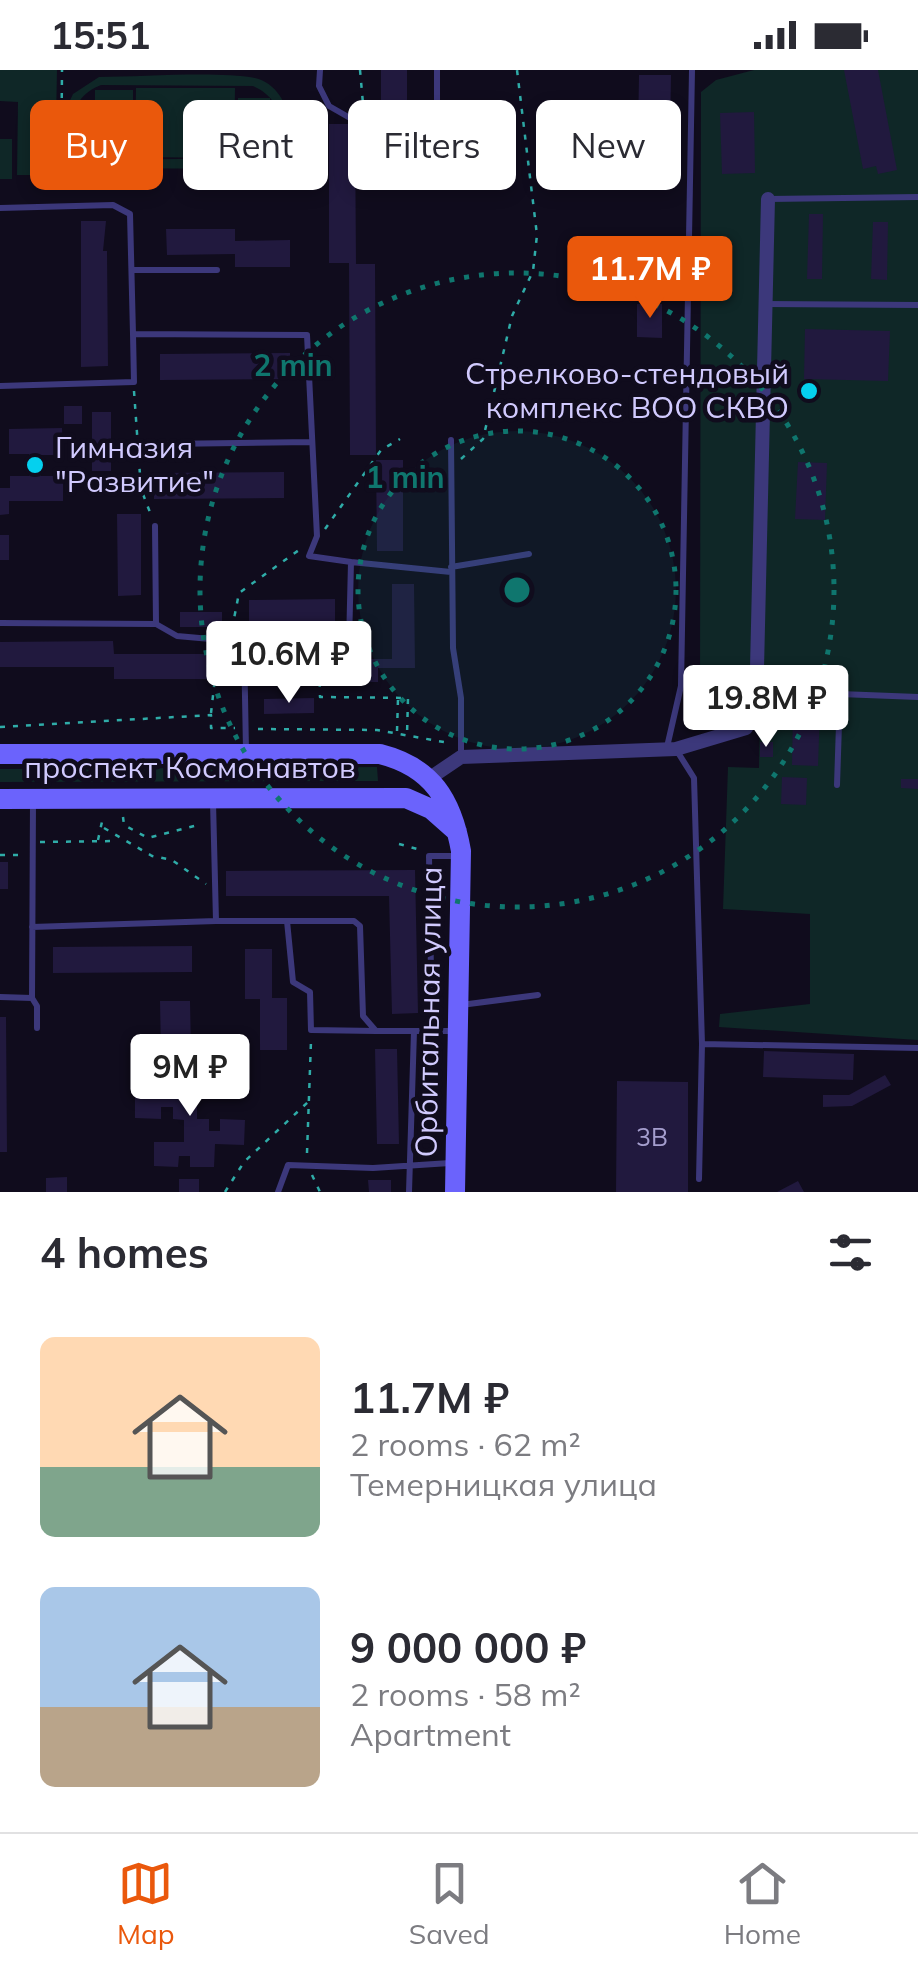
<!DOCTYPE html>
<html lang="en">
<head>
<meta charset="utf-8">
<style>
  body { margin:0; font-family:Mulish,sans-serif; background:#f2f2f3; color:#2b2b33; height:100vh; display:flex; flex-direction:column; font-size:38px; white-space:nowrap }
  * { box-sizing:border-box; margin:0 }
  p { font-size:32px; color:#7c7c81 }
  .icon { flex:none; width:55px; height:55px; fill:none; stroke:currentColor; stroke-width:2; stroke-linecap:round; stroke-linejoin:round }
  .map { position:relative; height:1122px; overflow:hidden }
  .side { display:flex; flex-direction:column; background:#fff; flex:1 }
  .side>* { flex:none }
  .banner { position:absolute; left:30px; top:30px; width:860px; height:90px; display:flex; gap:20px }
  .price { position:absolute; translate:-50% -85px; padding:0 22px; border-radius:10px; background:#fff; color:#222; font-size:32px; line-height:65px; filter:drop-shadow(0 2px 5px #0008) }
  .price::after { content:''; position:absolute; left:50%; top:60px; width:30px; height:22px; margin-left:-15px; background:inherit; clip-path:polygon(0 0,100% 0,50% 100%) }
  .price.selected { background:#ea580c; color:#fff }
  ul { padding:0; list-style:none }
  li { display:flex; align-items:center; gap:30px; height:250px; padding:0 40px }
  li span { display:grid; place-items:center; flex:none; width:280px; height:200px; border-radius:15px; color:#555 }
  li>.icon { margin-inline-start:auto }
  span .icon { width:120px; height:120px; fill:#fffc; stroke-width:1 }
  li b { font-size:42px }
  h2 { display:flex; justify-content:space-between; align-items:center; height:120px; padding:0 40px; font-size:42px }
  .tag { padding:0 35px; border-radius:15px; background:#fff; box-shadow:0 5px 15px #0003; font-size:35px; line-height:90px }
  .tag.selected { background:#ea580c; color:#fff }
  .status { display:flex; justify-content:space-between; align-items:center; height:70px; padding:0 50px; background:#fff; direction:ltr }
  .status svg { height:28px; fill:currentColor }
  .dock { display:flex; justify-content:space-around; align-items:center; height:140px; border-top:2px solid #e1e1e2; background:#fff; font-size:28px; color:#7c7c81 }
  .dock a { display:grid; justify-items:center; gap:5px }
  .dock .selected { color:#ea580c }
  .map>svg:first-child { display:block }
</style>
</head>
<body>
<div class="status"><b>15:51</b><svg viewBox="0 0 49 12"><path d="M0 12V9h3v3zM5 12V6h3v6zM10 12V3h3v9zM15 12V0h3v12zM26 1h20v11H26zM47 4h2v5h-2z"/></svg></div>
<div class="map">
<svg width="918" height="1122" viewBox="0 0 918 1122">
  <rect width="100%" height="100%" fill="#100c1d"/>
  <path fill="#0f2727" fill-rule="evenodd" d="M 0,0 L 57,0 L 55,105 L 17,105 L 18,32 L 0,31 Z
    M 754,0 L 918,0 L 918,970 L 719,957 L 720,944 L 810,934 L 810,844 L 723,839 L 728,697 L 759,698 L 760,640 L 730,636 L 730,623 L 700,621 L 701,22 L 716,10 Z
    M 99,7 C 142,7 216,1 255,8 C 278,13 292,40 288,62 C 284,82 270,93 252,99 L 97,98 L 87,94 L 68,72 L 64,43 L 73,24 ZM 101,15 L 253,16 C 280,27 289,57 270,79 L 270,28 L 238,28 L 238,80 L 269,80 L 259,88 L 99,90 C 63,74 64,29 101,15 Z
    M 136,18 L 235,18 L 234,88 L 135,87 Z
    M 95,20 L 133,20 L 133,84 L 95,84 Z
    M 0,69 L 12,69 L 12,109 L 0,109 Z
    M 377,697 L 378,711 L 0,712 L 0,699 Z"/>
  <path fill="#21193e" d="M 381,0 L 407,0 L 407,39 L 381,39 Z
    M 844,0 L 878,0 L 897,100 L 878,104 L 876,96 L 863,99 Z
    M 639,5 L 671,5 L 670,65 L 638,65 Z
    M 754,42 L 755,103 L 722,104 L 720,43 Z
    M 329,54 L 355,54 L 356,194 L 375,194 L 376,385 L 350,385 L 349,193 L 329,193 Z
    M 809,144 L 823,144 L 822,209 L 807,209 Z
    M 81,151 L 106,151 L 103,181 L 107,181 L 108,296 L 81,297 Z
    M 873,152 L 888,152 L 887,210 L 871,209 Z
    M 166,159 L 235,159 L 235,171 L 290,170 L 290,197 L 235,197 L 235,184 L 167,185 Z
    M 637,234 L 662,234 L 662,268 L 637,267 Z
    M 805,259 L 890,261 L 888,311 L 804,309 Z
    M 290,283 L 290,309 L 160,310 L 160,284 Z
    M 64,336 L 82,336 L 82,354 L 64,354 Z
    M 92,342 L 111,342 L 111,401 L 92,401 Z
    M 62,358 L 63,385 L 41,385 L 41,406 L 63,406 L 63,431 L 9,431 L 9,444 L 0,445 L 0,418 L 10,418 L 10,406 L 29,406 L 29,384 L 9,384 L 9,359 Z
    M 376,390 L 403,390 L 403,481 L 377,481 Z
    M 798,392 L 827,393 L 825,450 L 795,449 Z
    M 284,402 L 284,428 L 154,429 L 154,403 Z
    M 117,444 L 141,444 L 141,525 L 118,526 Z
    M 0,465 L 9,465 L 9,490 L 0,490 Z
    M 392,514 L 414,514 L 415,598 L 378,598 L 378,612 L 336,612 L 336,589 L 392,589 Z
    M 335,529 L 335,556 L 249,557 L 249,530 Z
    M 180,542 L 222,542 L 222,557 L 180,557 Z
    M 113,571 L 114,584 L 211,584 L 211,609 L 114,609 L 114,597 L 0,597 L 0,572 Z
    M 314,628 L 314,643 L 264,644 L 264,629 Z
    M 793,640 L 820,640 L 818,696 L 792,695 Z
    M 760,672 L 773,672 L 773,687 L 760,687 Z
    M 782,707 L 807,708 L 806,735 L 781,734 Z
    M 901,709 L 918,709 L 918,719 L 901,718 Z
    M 0,792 L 8,792 L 8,819 L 0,819 Z
    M 415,800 L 418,943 L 392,944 L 389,826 L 226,826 L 226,801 Z
    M 192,876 L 192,902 L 53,903 L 53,877 Z
    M 245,879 L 272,879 L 272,928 L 287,928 L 287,980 L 260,980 L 260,929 L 245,929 Z
    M 160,931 L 190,931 L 191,980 L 161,981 Z
    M 0,947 L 6,947 L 7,1082 L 0,1082 Z
    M 375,979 L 397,979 L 399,1074 L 377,1074 Z
    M 764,981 L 854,984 L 853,1010 L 763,1007 Z
    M 166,1000 L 192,1001 L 192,1013 L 204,1013 L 204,1001 L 227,1002 L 227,1026 L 197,1026 L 197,1049 L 209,1049 L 209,1061 L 220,1061 L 220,1049 L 245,1050 L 244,1075 L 215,1074 L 214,1097 L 190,1097 L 190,1086 L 179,1086 L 178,1097 L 154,1096 L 154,1072 L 184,1072 L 184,1050 L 173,1049 L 173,1037 L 161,1037 L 161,1049 L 135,1048 L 135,1024 L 166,1025 Z
    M 885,1005 L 891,1015 L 852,1036 L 823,1037 L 823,1025 L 849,1025 Z
    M 617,1011 L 688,1012 L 688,1122 L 616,1122 Z
    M 67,1107 L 67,1122 L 46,1122 L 46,1108 Z
    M 179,1109 L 199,1109 L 199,1122 L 179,1122 Z
    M 368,1110 L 391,1110 L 391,1122 L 369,1122 Z
    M 798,1111 L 804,1122 L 777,1122 Z"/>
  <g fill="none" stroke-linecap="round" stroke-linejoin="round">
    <path stroke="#2faca8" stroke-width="2.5" stroke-dasharray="5 8" stroke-linecap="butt" d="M 360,0 L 364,45
      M 61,119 L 62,0
      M 134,321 L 141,419 L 151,445
      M 461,389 L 483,369 L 512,246 L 533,201 L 537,165 L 517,0
      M 325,459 L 381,380 L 400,369
      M 232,559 L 239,523 L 299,480
      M 319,586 L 320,627 L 408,628 L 407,665
      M 211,643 L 218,582
      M 0,657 L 211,645 L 211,658 L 235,658
      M 258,659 L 377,660 L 449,673
      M 397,661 L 398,629
      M 123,747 L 124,755 L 148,768 L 198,755
      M 104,758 L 152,786 L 172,790 L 206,814
      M 98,770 L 103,747
      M 40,772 L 117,771
      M 399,774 L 421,780
      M 0,785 L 23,785
      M 307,1083 L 311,971
      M 312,1105 L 320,1122
      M 225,1122 L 244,1092 L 308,1032"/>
    <path stroke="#3c387b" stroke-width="6" d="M 320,0 L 319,16 L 329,36 L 371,60 L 437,58 L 437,0
      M 769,129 L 918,127
      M 0,138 L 113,135 L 130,144 L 133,264
      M 133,200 L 217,200
      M 765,234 L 918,235
      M 0,316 L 134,312 L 133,264 L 307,265 L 317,466 L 309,486 L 351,492
      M 451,370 L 453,578 L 461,628 L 461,687
      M 165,374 L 312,372
      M 155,456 L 156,554
      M 451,497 L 529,484
      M 0,553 L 156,554 L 177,566 L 244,572 L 246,681
      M 244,572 L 349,574 L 351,492 L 451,502
      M 759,621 L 918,627
      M 667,677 L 681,616 L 692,0
      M 677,681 L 694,708 L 702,974 L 699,1109
      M 837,715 L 840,624
      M 216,851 L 354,851 L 360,856 L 363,946 L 376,961 L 453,961
      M 287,851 L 293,912 L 310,922 L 311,960 L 376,961
      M 32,857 L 216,851 L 213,732
      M 0,927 L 32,928 L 33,731
      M 32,928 L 37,936 L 37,958
      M 461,935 L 538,925
      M 432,961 L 429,786 L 457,786
      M 702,974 L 918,978
      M 278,1122 L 288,1095 L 373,1098 L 450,1093
      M 409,1122 L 414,961"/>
    <path stroke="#3c387b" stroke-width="14" d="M 430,708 L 461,687 L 676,679 L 746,658 L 756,641 L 768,129"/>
    <path stroke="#6b63fc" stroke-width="20" d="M 0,684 L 380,684 C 432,697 452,730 461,781 L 455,1122
      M 0,729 L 406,728 L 431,739 L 457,762"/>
  </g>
  <circle cx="517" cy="520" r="159" fill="#0f766e" fill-opacity=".12"/>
  <g fill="none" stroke="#0f766e" stroke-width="5" stroke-dasharray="5 10">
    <circle cx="517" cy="520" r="159"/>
    <circle cx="517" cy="520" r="317"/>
  </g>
  <g fill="#05d0ee" stroke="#100c1d" stroke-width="4">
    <circle cx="809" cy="321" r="10"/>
    <circle cx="35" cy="395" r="10"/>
  </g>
  <g text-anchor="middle" stroke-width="9" stroke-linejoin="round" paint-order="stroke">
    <g font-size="25" fill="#a59ece">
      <text x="652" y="1076">3В</text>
    </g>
    <g font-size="30" fill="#d1cafe" stroke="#100c1d" text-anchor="end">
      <text x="789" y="314">Стрелково-стендовый<tspan x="789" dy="34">комплекс ВОО СКВО</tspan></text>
      <text x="55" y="388" text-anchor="start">Гимназия<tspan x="55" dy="34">"Развитие"</tspan></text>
    </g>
    <g font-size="30" fill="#d1cafe" stroke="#100c1d">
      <text x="190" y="708">проспект Космонавтов</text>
      <text transform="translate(429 942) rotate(-89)" y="10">Орбитальная улица</text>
    </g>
  </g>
  <circle cx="517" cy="520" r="15" fill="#0f766e" stroke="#100c1d" stroke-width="5"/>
  <g font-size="30" text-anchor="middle" font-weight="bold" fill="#0f766e" stroke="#100c1d" stroke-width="9" stroke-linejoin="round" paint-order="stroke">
    <text x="293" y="306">2 min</text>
    <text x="405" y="418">1 min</text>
  </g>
</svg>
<b class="price selected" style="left:650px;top:251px">11.7M ₽</b>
<b class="price" style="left:289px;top:636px">10.6M ₽</b>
<b class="price" style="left:766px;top:680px">19.8M ₽</b>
<b class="price" style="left:190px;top:1049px">9M ₽</b>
<div class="banner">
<a class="tag selected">Buy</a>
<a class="tag">Rent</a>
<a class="tag">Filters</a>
<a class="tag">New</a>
</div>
</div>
<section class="side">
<h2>4 homes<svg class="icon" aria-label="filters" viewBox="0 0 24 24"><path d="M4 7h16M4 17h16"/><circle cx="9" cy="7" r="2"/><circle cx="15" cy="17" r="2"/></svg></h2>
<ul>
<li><span style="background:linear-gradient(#ffd9b3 65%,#7fa58c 0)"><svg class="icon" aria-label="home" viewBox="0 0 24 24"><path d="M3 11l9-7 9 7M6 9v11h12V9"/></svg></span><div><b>11.7M ₽</b><p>2 rooms · 62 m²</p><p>Темерницкая улица</p></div></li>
<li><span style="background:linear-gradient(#a9c7e8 60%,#b9a48a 0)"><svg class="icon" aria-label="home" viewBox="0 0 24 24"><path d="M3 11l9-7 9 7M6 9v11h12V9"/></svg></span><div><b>9 000 000 ₽</b><p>2 rooms · 58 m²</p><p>Apartment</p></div></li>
</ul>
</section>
<nav class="dock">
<a class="selected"><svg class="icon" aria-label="map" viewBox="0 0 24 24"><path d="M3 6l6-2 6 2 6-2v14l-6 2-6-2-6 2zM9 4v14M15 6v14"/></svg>Map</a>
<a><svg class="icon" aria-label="saved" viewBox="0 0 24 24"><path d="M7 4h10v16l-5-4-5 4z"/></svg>Saved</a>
<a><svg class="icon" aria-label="home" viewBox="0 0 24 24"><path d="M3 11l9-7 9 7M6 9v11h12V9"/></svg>Home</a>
</nav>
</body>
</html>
